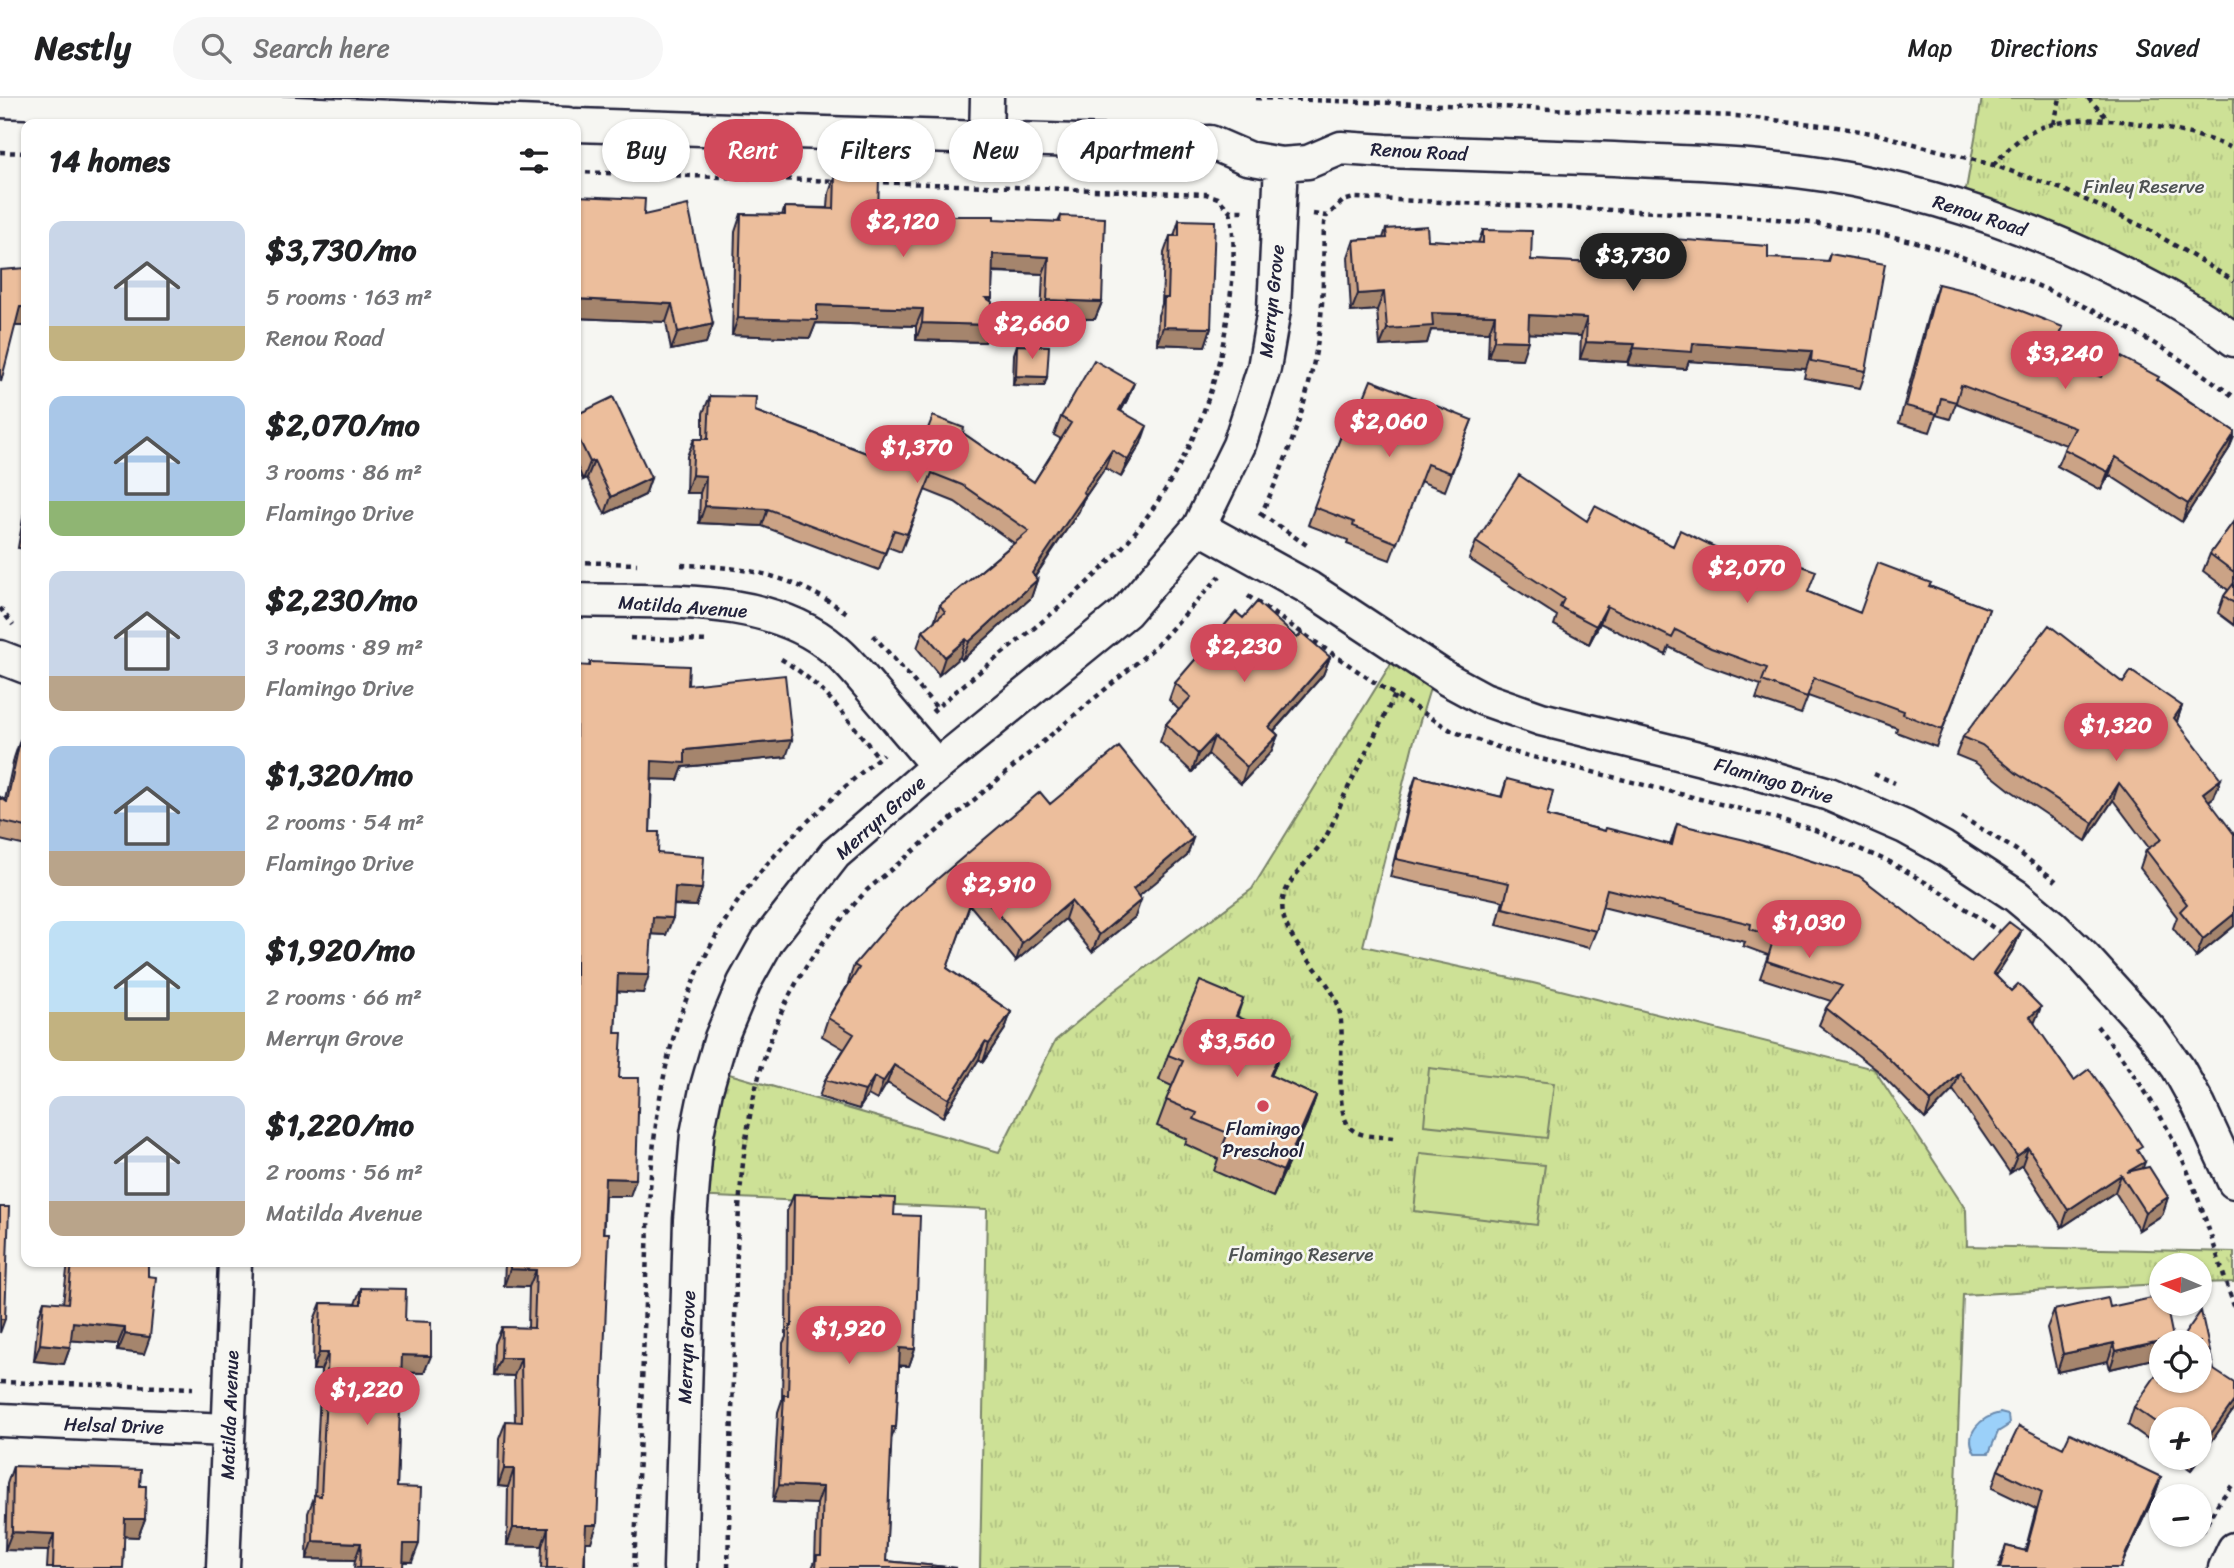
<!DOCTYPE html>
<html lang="en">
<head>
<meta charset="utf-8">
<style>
  body { margin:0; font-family:Sriracha,sans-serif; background:#f6f6f6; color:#202124; height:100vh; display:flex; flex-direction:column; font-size:26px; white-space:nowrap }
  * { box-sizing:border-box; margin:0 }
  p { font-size:23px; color:#757577 }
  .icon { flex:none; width:38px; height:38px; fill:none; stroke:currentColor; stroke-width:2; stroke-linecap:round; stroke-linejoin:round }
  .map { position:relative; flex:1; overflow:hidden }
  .drawer { position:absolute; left:21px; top:21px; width:560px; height:1148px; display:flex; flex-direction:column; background:#fff; border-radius:14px; box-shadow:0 2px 5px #0004 }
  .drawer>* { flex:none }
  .banner { position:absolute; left:602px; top:21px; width:665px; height:63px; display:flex; gap:14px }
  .needle { width:46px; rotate:272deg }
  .buttons { position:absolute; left:2149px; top:1155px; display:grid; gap:14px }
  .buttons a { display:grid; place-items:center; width:63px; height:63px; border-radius:50%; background:#fff; box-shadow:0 2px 5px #0004; font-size:35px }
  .price { position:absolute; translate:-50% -60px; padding:0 16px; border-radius:24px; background:#d1495b; color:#fff; font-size:23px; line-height:46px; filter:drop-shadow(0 2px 4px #0008) }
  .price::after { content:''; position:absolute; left:50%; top:42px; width:21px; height:16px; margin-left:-10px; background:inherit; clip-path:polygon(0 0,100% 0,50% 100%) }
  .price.selected { background:#222; color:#fff }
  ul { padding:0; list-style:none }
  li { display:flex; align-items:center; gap:21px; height:175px; padding:0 28px }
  li span { display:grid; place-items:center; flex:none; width:196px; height:140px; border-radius:14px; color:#555 }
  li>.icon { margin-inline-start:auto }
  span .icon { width:84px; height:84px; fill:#fffc; stroke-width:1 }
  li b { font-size:30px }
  h2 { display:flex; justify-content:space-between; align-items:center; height:84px; padding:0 28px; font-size:30px }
  .pill { padding:0 24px; border-radius:32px; background:#fff; box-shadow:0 2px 5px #0004; font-size:24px; line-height:63px }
  .pill.selected { background:#d1495b; color:#fff }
  header { display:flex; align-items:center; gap:42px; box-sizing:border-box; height:98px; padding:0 35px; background:#fff; border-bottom:2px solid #e0e0e0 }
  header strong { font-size:33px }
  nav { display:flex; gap:38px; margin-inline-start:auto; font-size:24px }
  .search { width:490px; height:63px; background:#f6f6f6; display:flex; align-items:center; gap:18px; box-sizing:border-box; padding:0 24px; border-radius:38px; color:#757577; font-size:26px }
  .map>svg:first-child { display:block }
</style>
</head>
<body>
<header>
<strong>Nestly</strong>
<div class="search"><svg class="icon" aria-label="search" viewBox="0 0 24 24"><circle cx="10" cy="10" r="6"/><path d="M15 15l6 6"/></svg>Search here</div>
<nav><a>Map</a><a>Directions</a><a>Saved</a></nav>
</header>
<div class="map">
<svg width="2234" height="1470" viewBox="0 0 2234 1470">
  <defs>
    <pattern id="park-tufts" width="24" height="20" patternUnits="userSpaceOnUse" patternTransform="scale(1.75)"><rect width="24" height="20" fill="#cde196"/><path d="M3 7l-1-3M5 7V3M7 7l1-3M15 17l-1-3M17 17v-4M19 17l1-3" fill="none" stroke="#b0c182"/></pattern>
  </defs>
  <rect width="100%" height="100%" fill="#f6f6f2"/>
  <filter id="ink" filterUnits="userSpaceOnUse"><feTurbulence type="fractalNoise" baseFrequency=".0143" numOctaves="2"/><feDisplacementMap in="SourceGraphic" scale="14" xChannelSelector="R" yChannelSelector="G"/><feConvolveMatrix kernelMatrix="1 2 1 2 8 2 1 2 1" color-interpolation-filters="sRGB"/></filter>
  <g filter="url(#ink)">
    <path fill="url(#park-tufts)" stroke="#788268" stroke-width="2" d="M 1982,0 L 2234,0 L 2234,242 L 1963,109 Z
      M 1400,551 L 1435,574 L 1413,646 L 1363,848 L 1533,885 L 1874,971 L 1966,1112 L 1967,1148 L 2234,1154 L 2234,1184 L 2200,1185 L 2200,1167 L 2161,1167 L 2161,1186 L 1963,1197 L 1953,1470 L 980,1470 L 987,1111 L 692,1098 L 712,971 L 999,1054 L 1055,943 L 1114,893 L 1252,791 Z"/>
    <path fill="#cde196" stroke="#788268" stroke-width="2" d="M 1429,970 L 1554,985 L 1547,1040 L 1424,1027 Z
      M 1420,1055 L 1545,1067 L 1537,1127 L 1414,1113 Z"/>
    <path fill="#9bd0f9" stroke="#6b8aad" stroke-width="2" d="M 2000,1315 L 2008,1317 L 2009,1327 L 1998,1334 L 1989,1355 L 1975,1355 C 1963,1335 1981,1319 2000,1315 Z"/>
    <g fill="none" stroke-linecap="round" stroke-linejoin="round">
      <g stroke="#22223b" stroke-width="37">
        <path id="minor" d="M 0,3 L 568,26
          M 576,27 L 1172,46 L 1210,44 L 1247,60 L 1281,66 L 1308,64 L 1341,50 L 1386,53 C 1462,56 1538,58 1614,61 C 1684,64 1755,66 1825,77 C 1923,93 2017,124 2106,167 C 2150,189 2196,212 2234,242
          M 986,40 L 987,0
          M 1199,429 L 1309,490 L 1447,581 L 1484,601 L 1541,621 L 1750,673 L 1829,696 L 1905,729 L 1943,750 L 2016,798 L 2052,828 L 2084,859 L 2152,934 L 2178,970 L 2199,1008 L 2234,1084
          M 576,502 C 658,505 768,494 834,551 C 849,563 862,580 874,594 C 895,619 916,643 937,668
          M 0,559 L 26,569
          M 0,1322 L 228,1332
          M 223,1470 L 235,1164
          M 680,1470 L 690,1122 L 697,1036 L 706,992 L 721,940 L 744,885 L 768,842 L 835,756 L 937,668 L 1126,514 L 1199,429 L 1239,347 L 1264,270 L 1274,212 L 1281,66
          M 2225,1470 L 2234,1451"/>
      </g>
      <path stroke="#22223b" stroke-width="4.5" stroke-dasharray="5 5" stroke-linecap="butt" d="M 1256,0 L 1736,18 L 1831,28 L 1877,36 L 1993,67 L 2062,91 L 2146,130 L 2234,183
        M 2088,0 L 2108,21
        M 2054,26 L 2060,0
        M 0,54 L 26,55
        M 1993,67 C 2007,53 2020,37 2039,30 C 2060,23 2086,20 2108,22 C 2134,23 2214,38 2234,52
        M 576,74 L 837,83
        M 874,84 L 1206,96 L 1218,100 L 1230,113 L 1247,113
        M 1313,116 L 1327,118 L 1343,103 L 1354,100 L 1743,118 C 1805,123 1867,131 1927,147 C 1945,152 1963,160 1982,166 C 2071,198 2158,241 2234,299
        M 1261,416 L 1308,448
        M 1260,418 C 1290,358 1311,294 1320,228 C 1324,194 1323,159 1324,125 L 1327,118
        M 576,464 L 637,466
        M 681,467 C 750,469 793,477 850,517
        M 1248,498 L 1371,582 L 1452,633 L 1509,653 L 1772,719 L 1815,732 L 1890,764 L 1937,791 L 2004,837
        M 0,510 L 13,527
        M 873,537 L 937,610
        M 630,540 L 709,543
        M 781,561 C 825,588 847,620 878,659
        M 932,614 C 982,569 1038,530 1087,485 C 1159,420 1206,335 1224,240 C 1231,199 1238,154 1230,113
        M 1874,676 L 1895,685
        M 1962,719 L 2016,752 L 2056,783
        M 2097,928 C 2129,968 2161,1013 2182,1060 C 2203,1108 2217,1159 2234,1208
        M 1393,1040 C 1379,1038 1356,1040 1348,1027 C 1332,1001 1348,938 1338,907 C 1327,873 1276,839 1283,801 C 1287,781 1314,758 1325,740 C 1334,725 1339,708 1347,692 C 1363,660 1379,629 1395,597
        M 0,1284 L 193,1290
        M 2202,1434 L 2219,1404 L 2234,1385
        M 634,1470 C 638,1382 642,1293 645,1205 C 651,1060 649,939 732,812 C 772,752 828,703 883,656
        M 728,1470 C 730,1387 732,1304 735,1220 C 738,1115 738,1011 782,913 C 802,868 834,828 867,792 L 1153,551 L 1220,478"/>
      <use href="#minor" stroke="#f6f6f2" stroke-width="32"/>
    </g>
    <path fill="#cba386" stroke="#22223b" stroke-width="2" d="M 835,77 L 878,118 L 1058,124 L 1061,118 L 1102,204 L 1095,221 L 1041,220 L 1043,176 L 993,174 L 991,203 L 985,244 L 916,242 L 916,228 L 816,225 L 810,240 L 732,237 L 735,134 L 741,116 L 782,117 L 785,109 L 828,110 L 829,95 Z
      M 576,98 L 644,117 L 713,226 L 706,245 L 671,252 L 666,224 L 576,220 Z
      M 1179,122 L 1211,230 L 1205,248 L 1157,246 L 1158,217 L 1162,206 L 1164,155 L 1170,138 L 1174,138 Z
      M 1386,131 L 1428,142 L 1478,145 L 1483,132 L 1531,162 L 1634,167 L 1641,148 L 1656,149 L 1659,140 L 1768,160 L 1827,163 L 1830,156 L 1866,273 L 1860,290 L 1804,280 L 1806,271 L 1689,263 L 1686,271 L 1628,267 L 1628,264 L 1580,261 L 1581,238 L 1528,235 L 1522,261 L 1488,259 L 1489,234 L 1431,232 L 1427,245 L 1380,248 L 1377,212 L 1351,214 L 1348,159 L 1354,142 L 1383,140 Z
      M 1938,186 L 2051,260 L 2101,279 L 2158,282 L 2234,333 L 2234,339 L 2229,351 L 2182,424 L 2109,377 L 2101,392 L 2057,368 L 2066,347 L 1956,305 L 1950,321 L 1936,317 L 1930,334 L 1899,325 L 1932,203 Z
      M 1017,247 L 1047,279 L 1044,288 L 1013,287 L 1014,256 Z
      M 1134,285 L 1127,302 L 1121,313 L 1141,345 L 1121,379 L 1105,370 L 1083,402 L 1079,413 L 1035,479 L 1037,482 L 1031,500 L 962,562 L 960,559 L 939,577 L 917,550 L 923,533 L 934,524 L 940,507 L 1014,445 L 955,404 L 925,392 L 901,454 L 888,449 L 879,472 L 762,428 L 699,425 L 700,395 L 686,395 L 687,358 L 694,341 L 703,341 L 703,315 L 710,298 L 755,313 L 874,358 L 921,348 L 963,335 L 1034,384 L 1061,341 L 1054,337 L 1061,319 Z
      M 576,317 L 651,380 L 645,397 L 605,416 L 587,380 L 583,382 L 576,366 Z
      M 1472,322 L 1445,393 L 1420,383 L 1390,462 L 1347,446 L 1348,442 L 1308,427 L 1341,338 L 1347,341 Z
      M 26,403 L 26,451 L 18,450 Z
      M 1587,423 L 1673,448 L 1808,494 L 1860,515 L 1929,488 L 1989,511 L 1936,649 L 1896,634 L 1897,630 L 1808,598 L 1801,616 L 1756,601 L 1761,587 L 1705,567 L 1669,549 L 1666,557 L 1600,525 L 1589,546 L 1554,527 L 1557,518 L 1469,461 L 1476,444 Z
      M 2234,423 L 2234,527 L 2218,515 L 2224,498 L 2228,492 L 2203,473 L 2210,456 Z
      M 1243,520 L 1297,540 L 1330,559 L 1323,577 L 1274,633 L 1278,637 L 1271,654 L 1241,686 L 1208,656 L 1192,674 L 1160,644 L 1166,626 L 1179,612 L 1169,602 L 1175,585 Z
      M 590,564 L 688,587 L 786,659 L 683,669 L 678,682 L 652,681 L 650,734 L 658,755 L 702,791 L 696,808 L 673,807 L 666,837 L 652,836 L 643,895 L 617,893 L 615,935 L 630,1098 L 605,1098 L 591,1444 L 585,1444 L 585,1470 L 541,1470 L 542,1448 L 507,1447 L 508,1389 L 498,1388 L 499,1341 L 506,1323 L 515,1324 L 514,1278 L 494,1277 L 495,1246 L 502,1229 L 528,1230 L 529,1189 L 504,1188 L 505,1164 L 576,1164 L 589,568 Z
      M 2123,585 L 2182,608 L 2177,623 L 2214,699 L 2209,703 L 2234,828 L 2196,859 L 2173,830 L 2177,819 L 2140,770 L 2146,752 L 2149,750 L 2113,702 L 2086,743 L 2010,692 L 1976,665 L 1956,657 L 1963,639 Z
      M 20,642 L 26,644 L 26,748 L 0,742 L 0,699 L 5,702 L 14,660 Z
      M 1416,678 L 1501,699 L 1507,681 L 1547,718 L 1605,733 L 1670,747 L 1677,726 L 1971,864 L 2021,833 L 2014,850 L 1996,878 L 2034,926 L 2074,982 L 2139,1055 L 2143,1070 L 2168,1099 L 2162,1117 L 2139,1132 L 2115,1094 L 2062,1129 L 2022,1067 L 2010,1075 L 1953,992 L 1925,1021 L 1877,972 L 1819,927 L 1826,910 L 1831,903 L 1760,880 L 1768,857 L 1743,848 L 1745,844 L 1602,809 L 1596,833 L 1589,850 L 1497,827 L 1503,803 L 1390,779 L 1410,696 Z
      M 1050,706 L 1193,740 L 1187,758 L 1138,798 L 1135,819 L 1092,854 L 1065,821 L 1016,863 L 970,807 L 947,870 L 1011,914 L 1005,931 L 983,964 L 979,961 L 943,1019 L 887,985 L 877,1002 L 868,997 L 859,1011 L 819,999 L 825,982 L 844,951 L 822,938 L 828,920 L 849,885 L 848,885 L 854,867 Z
      M 1243,901 L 1237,919 L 1276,966 L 1271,978 L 1316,998 L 1307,1024 L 1273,1099 L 1214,1073 L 1218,1061 L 1185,1046 L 1187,1041 L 1157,1028 L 1172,988 L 1159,982 L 1168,957 Z
      M 794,1096 L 894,1117 L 915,1251 L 909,1268 L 899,1268 L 896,1329 L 891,1341 L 886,1463 L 957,1470 L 812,1470 L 815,1463 L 817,1406 L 773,1404 L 778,1314 L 782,1302 L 783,1245 L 786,1239 L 787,1113 Z
      M 68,1164 L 148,1164 L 144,1256 L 118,1253 L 118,1246 L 71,1242 L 70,1249 L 64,1266 L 34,1263 L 38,1220 L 44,1203 L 63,1205 Z
      M 361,1190 L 405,1223 L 424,1275 L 401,1275 L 397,1389 L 412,1464 L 403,1464 L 403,1470 L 354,1470 L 355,1462 L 307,1461 L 308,1415 L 315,1397 L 321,1272 L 313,1272 L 314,1222 L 321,1205 L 355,1206 Z
      M 2110,1209 L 2161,1244 L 2161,1259 L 2110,1271 L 2108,1263 L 2057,1274 L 2047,1230 L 2054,1212 Z
      M 2214,1272 L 2234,1311 L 2200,1360 L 2200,1321 L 2161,1321 L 2161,1350 L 2128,1327 L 2134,1309 Z
      M 2063,1350 L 2161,1379 L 2155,1396 L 2123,1464 L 2121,1470 L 1998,1470 L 2006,1448 L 2025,1453 L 2036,1411 L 1992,1390 L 1998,1372 Z
      M 2174,1360 L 2200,1360 L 2191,1372 Z
      M 13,1368 L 140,1388 L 145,1421 L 138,1439 L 124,1438 L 123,1470 L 47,1470 L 48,1453 L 5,1452 L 7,1386 Z"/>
    <path fill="#a5856d" stroke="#22223b" stroke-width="2" d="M 993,156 L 1049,159 L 1043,176 L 987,173 Z
      M 1384,194 L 1377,212 L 1351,214 L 1358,196 Z
      M 576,201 L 672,206 L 666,224 L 576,220 Z
      M 1047,202 L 1102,204 L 1095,221 L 1041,220 Z
      M 817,207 L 923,211 L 916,228 L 816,225 L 810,240 L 732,237 L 738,220 Z
      M 20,209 L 26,209 L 26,228 L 13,228 Z
      M 1432,215 L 1495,217 L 1489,234 L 1431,232 L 1427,245 L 1380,248 L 1387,231 Z
      M 1529,217 L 1587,220 L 1581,238 L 1523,235 Z
      M 922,225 L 992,227 L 985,244 L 916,242 Z
      M 713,226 L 706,245 L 671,252 L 678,234 Z
      M 1163,229 L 1211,230 L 1205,248 L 1157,246 Z
      M 1494,242 L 1528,243 L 1522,261 L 1488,259 Z
      M 1586,244 L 1635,246 L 1628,264 L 1580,261 Z
      M 1693,245 L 1812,253 L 1806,271 L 1689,263 L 1686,271 L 1628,267 L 1634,250 Z
      M 1016,278 L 1047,279 L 1044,288 L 1013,287 Z
      M 1134,285 L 1127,302 L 1112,329 L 1119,312 Z
      M 1147,328 L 1141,345 L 1121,379 L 1128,362 Z
      M 2234,336 L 2229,351 L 2182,424 L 2188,406 Z
      M 1112,352 L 1105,370 L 1083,402 L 1079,413 L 1025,493 L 1032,475 L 1083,394 Z
      M 2116,359 L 2109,377 L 2101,392 L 2108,374 Z
      M 594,363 L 587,380 L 583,382 L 590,364 Z
      M 692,377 L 706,378 L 700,395 L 686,395 Z
      M 651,380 L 645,397 L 605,416 L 611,399 Z
      M 705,408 L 768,411 L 762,428 L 699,425 Z
      M 1037,482 L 1031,500 L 962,562 L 969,544 Z
      M 1607,508 L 1600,525 L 1589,546 L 1596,528 Z
      M 966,541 L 960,559 L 939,577 L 945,559 Z
      M 1330,559 L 1323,577 L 1262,646 L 1269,629 Z
      M 2182,608 L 2176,626 L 2174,620 Z
      M 1278,637 L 1271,654 L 1241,686 L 1247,669 Z
      M 1214,639 L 1208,656 L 1192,674 L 1198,656 Z
      M 792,642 L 786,659 L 683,669 L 678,682 L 646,681 L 652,663 L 685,652 Z
      M 2221,681 L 2214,699 L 2196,712 L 2203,695 Z
      M 2119,685 L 2113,702 L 2086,743 L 2093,725 Z
      M 1193,740 L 1187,758 L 1126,809 L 1133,791 Z
      M 675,789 L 702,791 L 696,808 L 668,806 Z
      M 1141,802 L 1135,819 L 1092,854 L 1099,837 Z
      M 1071,803 L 1065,821 L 1016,863 L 1022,845 Z
      M 2234,816 L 2234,828 L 2196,859 L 2203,841 Z
      M 653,819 L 673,820 L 666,837 L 647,836 Z
      M 2021,833 L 2014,850 L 1986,892 L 1993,875 Z
      M 618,876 L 649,877 L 643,895 L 612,893 Z
      M 2041,909 L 2034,926 L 2030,919 Z
      M 1011,914 L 1005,931 L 983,964 L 989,946 Z
      M 1286,940 L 1276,966 L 1260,1003 L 1270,977 Z
      M 985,944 L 979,961 L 943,1019 L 949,1001 Z
      M 894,967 L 887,985 L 877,1002 L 883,984 Z
      M 1960,975 L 1953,992 L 1925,1021 L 1931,1003 Z
      M 874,979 L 868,997 L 859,1011 L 865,993 Z
      M 1316,998 L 1307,1024 L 1273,1099 L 1283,1073 Z
      M 2028,1050 L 2022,1067 L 2010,1075 L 2017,1058 Z
      M 2145,1064 L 2139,1081 L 2127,1074 Z
      M 2121,1077 L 2115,1094 L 2062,1129 L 2068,1112 Z
      M 605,1080 L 636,1081 L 630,1098 L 599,1098 Z
      M 2168,1099 L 2162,1117 L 2139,1132 L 2145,1114 Z
      M 510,1171 L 536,1172 L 529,1189 L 504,1188 Z
      M 0,1221 L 5,1221 L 0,1235 Z
      M 73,1224 L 125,1229 L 118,1246 L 66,1242 Z
      M 125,1236 L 150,1239 L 144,1256 L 118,1253 Z
      M 2173,1240 L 2171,1244 L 2161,1244 L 2161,1259 L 2110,1271 L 2116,1253 Z
      M 2114,1245 L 2108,1263 L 2057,1274 L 2063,1256 Z
      M 40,1246 L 70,1249 L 64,1266 L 34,1263 Z
      M 900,1250 L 915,1251 L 909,1268 L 894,1267 Z
      M 319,1255 L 328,1255 L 321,1272 L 313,1272 Z
      M 402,1257 L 431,1258 L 424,1275 L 395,1274 Z
      M 501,1260 L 521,1260 L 514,1278 L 494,1277 Z
      M 2234,1303 L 2234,1311 L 2200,1360 L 2200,1351 Z
      M 2196,1360 L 2200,1360 L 2191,1372 Z
      M 504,1371 L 514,1371 L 508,1389 L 498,1388 Z
      M 2161,1379 L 2155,1396 L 2120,1470 L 2126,1455 Z
      M 779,1387 L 823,1389 L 817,1406 L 773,1404 Z
      M 125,1421 L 145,1421 L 138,1439 L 118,1438 Z
      M 586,1427 L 597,1427 L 591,1444 L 579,1444 Z
      M 513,1430 L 548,1430 L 542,1448 L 507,1447 Z
      M 12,1434 L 54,1436 L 48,1453 L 5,1452 Z
      M 313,1443 L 361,1445 L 355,1462 L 307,1461 Z
      M 404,1446 L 419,1446 L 412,1464 L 397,1463 Z"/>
    <path fill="#ecbe9c" stroke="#22223b" stroke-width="2" d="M 835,77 L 879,79 L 878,118 L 994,118 L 994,121 L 1060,124 L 1061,118 L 1105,120 L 1102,204 L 1047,202 L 1049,159 L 993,156 L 992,200 L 986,200 L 992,204 L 992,227 L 922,225 L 923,211 L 817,207 L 817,222 L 738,220 L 741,116 L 785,117 L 785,109 L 834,111 Z
      M 576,98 L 645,101 L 644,117 L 688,107 L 713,226 L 678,234 L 672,206 L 576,201 Z
      M 1179,122 L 1215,123 L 1211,230 L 1163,229 L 1164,200 L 1168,200 L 1170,138 L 1179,138 Z
      M 1427,128 L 1428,142 L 1483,145 L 1483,132 L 1532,133 L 1531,162 L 1640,167 L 1641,148 L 1659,149 L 1659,140 L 1768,148 L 1768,160 L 1828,163 L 1830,156 L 1885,166 L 1866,273 L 1811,263 L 1812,253 L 1693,245 L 1692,254 L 1634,250 L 1635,246 L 1586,244 L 1587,220 L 1529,217 L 1528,243 L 1494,242 L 1495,217 L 1432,215 L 1433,228 L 1387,231 L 1384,194 L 1358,196 L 1354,142 L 1387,140 L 1386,131 Z
      M 26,170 L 26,209 L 20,209 L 1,284 L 0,276 L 0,172 Z
      M 1938,186 L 1975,195 L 2063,229 L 2051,260 L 2101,279 L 2114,255 L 2159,279 L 2157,282 L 2234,333 L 2234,336 L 2188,406 L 2116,359 L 2108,374 L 2064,351 L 2075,330 L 1961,287 L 1956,304 L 1941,300 L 1937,316 L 1906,308 Z
      M 1017,247 L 1049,248 L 1047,279 L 1016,278 Z
      M 1094,262 L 1134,285 L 1119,312 L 1147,328 L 1128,362 L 1112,352 L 1083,394 L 1086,396 L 1032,475 L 1037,482 L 969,544 L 966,541 L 945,559 L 923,533 L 945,514 L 940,507 L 1029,433 L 962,387 L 932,375 L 907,436 L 894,432 L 885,455 L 768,411 L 705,408 L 706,378 L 692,377 L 694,341 L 708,341 L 710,298 L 756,299 L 755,313 L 874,358 L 884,334 L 921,348 L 933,318 L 964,330 L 963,335 L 1034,384 L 1071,325 L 1061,319 Z
      M 1371,282 L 1472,322 L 1451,375 L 1427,366 L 1397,445 L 1353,428 L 1354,424 L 1314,409 L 1341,338 L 1347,341 Z
      M 613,299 L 651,380 L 611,399 L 594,363 L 590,364 L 576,335 L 576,317 Z
      M 1519,377 L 1587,423 L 1595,408 L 1673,448 L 1680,432 L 1758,470 L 1763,454 L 1816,473 L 1808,494 L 1860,515 L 1878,465 L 1931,485 L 1929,488 L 1989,511 L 1942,632 L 1903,616 L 1904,613 L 1814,580 L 1807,599 L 1762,583 L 1767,570 L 1711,550 L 1676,532 L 1672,540 L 1607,508 L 1596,528 L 1560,509 L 1564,501 L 1476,444 Z
      M 2234,423 L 2234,474 L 2210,456 Z
      M 2234,485 L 2234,505 L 2224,498 Z
      M 1257,504 L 1297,540 L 1302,535 L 1330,559 L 1269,629 L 1278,637 L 1247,669 L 1214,639 L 1198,656 L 1166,626 L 1191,599 L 1175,585 L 1236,514 L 1243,520 Z
      M 2049,527 L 2123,585 L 2131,573 L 2182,608 L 2174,620 L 2221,681 L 2203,695 L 2234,736 L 2234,816 L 2203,841 L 2180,813 L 2187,806 L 2146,752 L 2162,741 L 2119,685 L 2093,725 L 2016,675 L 1982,647 L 1963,639 Z
      M 590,564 L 689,568 L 688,587 L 785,577 L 792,642 L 685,652 L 685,665 L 652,663 L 650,734 L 659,734 L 658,755 L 704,759 L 702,791 L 675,789 L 673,820 L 653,819 L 649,877 L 618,876 L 615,935 L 622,935 L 619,980 L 639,980 L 636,1081 L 605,1080 L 603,1135 L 609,1135 L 597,1427 L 586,1427 L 584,1470 L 547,1470 L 548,1430 L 513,1430 L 514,1371 L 504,1371 L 506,1323 L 522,1324 L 521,1260 L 501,1260 L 502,1229 L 534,1230 L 536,1172 L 510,1171 L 510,1164 L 576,1164 L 576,567 L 590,568 Z
      M 20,642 L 26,644 L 26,729 L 0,723 L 0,699 L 7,704 Z
      M 1119,649 L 1193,740 L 1133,791 L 1141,802 L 1099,837 L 1071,803 L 1022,845 L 976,789 L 947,870 L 1011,914 L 989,946 L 985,944 L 949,1001 L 894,967 L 883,984 L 874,979 L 865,993 L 825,982 L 854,936 L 828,920 L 859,870 L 854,867 L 902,811 L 1040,694 L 1050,706 Z
      M 1416,678 L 1502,699 L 1507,681 L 1553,693 L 1547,718 L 1605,733 L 1606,730 L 1672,747 L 1677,726 L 1745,742 L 1859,778 L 1971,864 L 2009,824 L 2021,833 L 1993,875 L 2011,893 L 2018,886 L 2041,909 L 2030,919 L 2074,982 L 2089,971 L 2118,1012 L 2142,1048 L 2137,1051 L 2145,1064 L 2127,1074 L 2149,1069 L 2168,1099 L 2145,1114 L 2121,1077 L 2068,1112 L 2028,1050 L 2017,1058 L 1960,975 L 1931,1003 L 1883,955 L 1826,910 L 1842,888 L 1767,863 L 1774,839 L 1750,831 L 1751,826 L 1607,791 L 1596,833 L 1503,810 L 1509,785 L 1396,761 Z
      M 1200,883 L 1243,901 L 1236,918 L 1286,940 L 1270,977 L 1316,998 L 1283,1073 L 1223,1047 L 1228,1035 L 1194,1021 L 1197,1015 L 1166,1002 L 1183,963 L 1168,957 Z
      M 794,1096 L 895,1100 L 894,1117 L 920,1118 L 915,1251 L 900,1250 L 896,1329 L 892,1329 L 886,1463 L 957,1470 L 816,1470 L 817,1457 L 821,1457 L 823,1389 L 779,1387 L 784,1297 L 788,1297 L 790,1228 L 792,1228 Z
      M 0,1109 L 9,1109 L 5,1221 L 0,1221 Z
      M 72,1164 L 148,1164 L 148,1178 L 156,1179 L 150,1239 L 125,1236 L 125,1229 L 73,1224 L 70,1249 L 40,1246 L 44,1203 L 68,1205 Z
      M 361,1190 L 406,1191 L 405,1223 L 431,1224 L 431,1258 L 402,1257 L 397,1389 L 421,1390 L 419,1446 L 404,1446 L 403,1470 L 360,1470 L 361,1445 L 313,1443 L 314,1397 L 321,1398 L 328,1255 L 319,1255 L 321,1205 L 361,1206 Z
      M 2161,1198 L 2161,1206 L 2166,1206 L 2173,1240 L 2116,1253 L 2114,1245 L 2063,1256 L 2054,1212 L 2108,1200 L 2110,1209 Z
      M 2201,1213 L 2214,1272 L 2234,1285 L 2234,1303 L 2200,1351 L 2200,1321 L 2161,1321 L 2161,1328 L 2134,1309 L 2161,1270 L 2161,1283 L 2200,1283 L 2200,1244 L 2179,1244 Z
      M 2019,1328 L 2063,1350 L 2070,1335 L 2161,1379 L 2126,1455 L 2121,1470 L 2000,1470 L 2006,1448 L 2026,1453 L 2042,1394 L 1998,1372 Z
      M 13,1368 L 141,1372 L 140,1388 L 146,1388 L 145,1421 L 125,1421 L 123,1470 L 53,1470 L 54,1436 L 12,1434 Z"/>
  </g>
  <circle fill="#d1495b" stroke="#f6f6f2" stroke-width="2.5" cx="1263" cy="1008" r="7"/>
  <g text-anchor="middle" stroke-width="5" stroke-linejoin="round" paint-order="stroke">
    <g font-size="19" fill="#22223b" stroke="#f6f6f2">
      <text transform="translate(1419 53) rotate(3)" y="7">Renou Road</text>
      <text transform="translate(1980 117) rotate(18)" y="7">Renou Road</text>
      <text transform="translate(1271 203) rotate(-84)" y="7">Merryn Grove</text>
      <text transform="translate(683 508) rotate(4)" y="7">Matilda Avenue</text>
      <text transform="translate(1774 682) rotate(16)" y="7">Flamingo Drive</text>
      <text transform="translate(880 719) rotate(-42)" y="7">Merryn Grove</text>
      <text transform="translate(686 1249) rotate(-88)" y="7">Merryn Grove</text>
      <text transform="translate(229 1317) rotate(-88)" y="7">Matilda Avenue</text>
      <text transform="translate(114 1327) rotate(2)" y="7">Helsal Drive</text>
    </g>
    <g font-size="19" fill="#4d5252" stroke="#f6f6f2">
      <text x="2144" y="95">Finley Reserve</text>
      <text x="1301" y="1163">Flamingo Reserve</text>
    </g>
    <g font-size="19" fill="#22223b" stroke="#f6f6f2">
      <text x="1263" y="1037">Flamingo<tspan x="1263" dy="22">Preschool</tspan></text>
    </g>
  </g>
</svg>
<div class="buttons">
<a><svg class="needle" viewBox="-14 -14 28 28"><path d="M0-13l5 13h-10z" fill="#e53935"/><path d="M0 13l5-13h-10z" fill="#757577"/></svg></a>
<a><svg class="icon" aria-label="locate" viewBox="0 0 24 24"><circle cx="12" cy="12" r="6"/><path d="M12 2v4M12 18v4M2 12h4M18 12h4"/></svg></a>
<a>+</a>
<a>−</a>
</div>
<b class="price" style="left:903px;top:161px">$2,120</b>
<b class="price selected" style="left:1633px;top:195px">$3,730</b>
<b class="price" style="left:1032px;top:263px">$2,660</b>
<b class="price" style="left:2065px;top:293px">$3,240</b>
<b class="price" style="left:1389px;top:361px">$2,060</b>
<b class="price" style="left:917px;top:387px">$1,370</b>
<b class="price" style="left:1747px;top:507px">$2,070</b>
<b class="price" style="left:1244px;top:586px">$2,230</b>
<b class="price" style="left:2116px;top:665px">$1,320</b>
<b class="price" style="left:999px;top:824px">$2,910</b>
<b class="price" style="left:1809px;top:862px">$1,030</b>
<b class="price" style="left:1237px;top:981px">$3,560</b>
<b class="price" style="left:849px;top:1268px">$1,920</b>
<b class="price" style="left:367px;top:1329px">$1,220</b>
<div class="banner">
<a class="pill">Buy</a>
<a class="pill selected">Rent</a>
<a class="pill">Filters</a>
<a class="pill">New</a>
<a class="pill">Apartment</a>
</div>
<section class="drawer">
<h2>14 homes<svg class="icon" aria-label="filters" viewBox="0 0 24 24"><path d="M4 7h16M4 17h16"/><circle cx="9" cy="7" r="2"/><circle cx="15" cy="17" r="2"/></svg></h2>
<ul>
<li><span style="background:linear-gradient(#c9d6e8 75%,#c2b280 0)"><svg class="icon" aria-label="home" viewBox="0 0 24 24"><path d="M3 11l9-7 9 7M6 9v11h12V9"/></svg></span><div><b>$3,730/mo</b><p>5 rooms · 163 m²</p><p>Renou Road</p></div></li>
<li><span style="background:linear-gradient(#a9c7e8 75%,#8fb573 0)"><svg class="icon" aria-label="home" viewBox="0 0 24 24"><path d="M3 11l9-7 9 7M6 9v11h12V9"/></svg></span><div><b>$2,070/mo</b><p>3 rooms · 86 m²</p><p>Flamingo Drive</p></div></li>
<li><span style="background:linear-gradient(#c9d6e8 75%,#b9a48a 0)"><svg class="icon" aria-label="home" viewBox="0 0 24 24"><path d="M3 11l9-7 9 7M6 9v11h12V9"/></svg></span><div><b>$2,230/mo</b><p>3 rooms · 89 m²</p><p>Flamingo Drive</p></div></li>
<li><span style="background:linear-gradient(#a9c7e8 75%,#b9a48a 0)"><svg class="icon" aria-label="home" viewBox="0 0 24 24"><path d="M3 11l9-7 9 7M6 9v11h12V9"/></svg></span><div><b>$1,320/mo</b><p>2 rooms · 54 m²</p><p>Flamingo Drive</p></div></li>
<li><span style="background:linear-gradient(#bfe0f5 65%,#c2b280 0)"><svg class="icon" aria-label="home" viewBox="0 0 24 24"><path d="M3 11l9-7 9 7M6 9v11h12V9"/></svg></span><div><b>$1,920/mo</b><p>2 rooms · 66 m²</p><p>Merryn Grove</p></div></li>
<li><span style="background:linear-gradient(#c9d6e8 75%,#b9a48a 0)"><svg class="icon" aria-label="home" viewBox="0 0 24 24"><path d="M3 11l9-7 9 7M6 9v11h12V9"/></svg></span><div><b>$1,220/mo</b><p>2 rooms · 56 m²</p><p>Matilda Avenue</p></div></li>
</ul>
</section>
</div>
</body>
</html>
